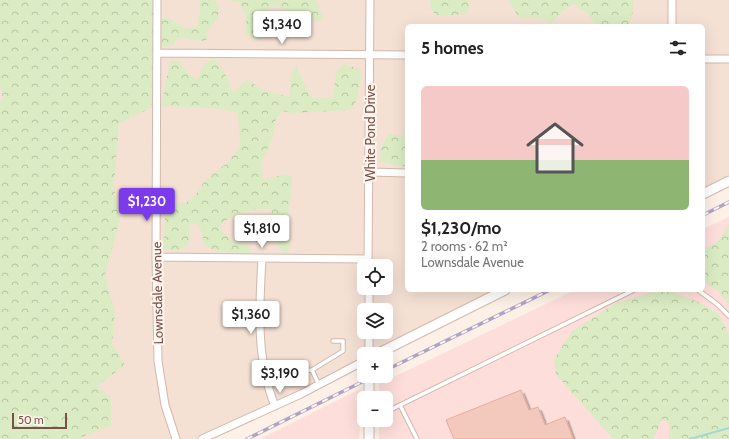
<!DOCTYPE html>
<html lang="en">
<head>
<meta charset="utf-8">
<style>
  body { margin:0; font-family:Cabin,sans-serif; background:#f6f6f6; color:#222; height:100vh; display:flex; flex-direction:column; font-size:15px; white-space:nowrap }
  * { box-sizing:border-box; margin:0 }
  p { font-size:13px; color:#767676 }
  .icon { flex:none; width:22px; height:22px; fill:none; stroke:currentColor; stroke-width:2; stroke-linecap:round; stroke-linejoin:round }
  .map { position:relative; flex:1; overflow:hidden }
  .panel { position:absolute; left:405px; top:24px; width:300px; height:268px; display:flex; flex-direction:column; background:#fff; border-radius:6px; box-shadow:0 4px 16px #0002 }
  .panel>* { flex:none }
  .fabs { position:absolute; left:357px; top:259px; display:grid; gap:8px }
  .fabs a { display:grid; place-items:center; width:36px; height:36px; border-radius:6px; background:#fff; box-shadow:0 4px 16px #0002; font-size:20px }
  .scale { position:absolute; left:12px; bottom:10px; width:55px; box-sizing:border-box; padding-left:4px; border:2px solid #78514a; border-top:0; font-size:11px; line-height:14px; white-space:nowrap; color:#78514a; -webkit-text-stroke:3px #fff5ed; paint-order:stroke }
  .price { position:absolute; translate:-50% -34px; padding:0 9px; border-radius:4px; background:#fff; color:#222; font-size:13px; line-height:26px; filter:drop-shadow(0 1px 2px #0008) }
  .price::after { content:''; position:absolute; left:50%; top:24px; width:12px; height:9px; margin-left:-6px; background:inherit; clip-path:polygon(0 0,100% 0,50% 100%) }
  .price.active { background:#7c3aed; color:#fff }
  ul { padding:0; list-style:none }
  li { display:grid; align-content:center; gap:8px; height:212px; padding:0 16px }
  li+li { border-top:1px solid #e0e0e0 }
  li span { display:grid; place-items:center; height:124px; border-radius:6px; color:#555 }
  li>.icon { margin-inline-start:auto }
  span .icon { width:72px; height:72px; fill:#fffc; stroke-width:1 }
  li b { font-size:17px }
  h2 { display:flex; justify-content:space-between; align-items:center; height:48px; padding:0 16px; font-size:17px }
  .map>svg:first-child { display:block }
</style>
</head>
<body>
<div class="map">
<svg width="729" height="439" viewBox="0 0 729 439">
  <defs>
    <pattern id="forest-crowns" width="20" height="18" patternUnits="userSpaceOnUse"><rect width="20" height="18" fill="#dbecc4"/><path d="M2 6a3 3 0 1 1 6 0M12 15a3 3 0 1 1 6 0" fill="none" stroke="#b6c2a1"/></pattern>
    <filter id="shadow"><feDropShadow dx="3.5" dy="3.5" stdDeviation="0" flood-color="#0004"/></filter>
  </defs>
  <rect width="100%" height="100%" fill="#fdf0e6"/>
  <path fill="#f5e0d4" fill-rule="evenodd" d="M 0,0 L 729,0 L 729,181 L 703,194 L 703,26 L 407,26 L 407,290 L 505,290 L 378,354 L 364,354 L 364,361 L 202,439 L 0,439 ZM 364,266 L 386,266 L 386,288 L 364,288 ZM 364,310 L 386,310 L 386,332 L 364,332 Z"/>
  <path fill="#fededa" d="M 729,217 L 729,439 L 379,439 L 379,420 L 386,420 L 386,398 L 379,398 L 379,384 L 575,290 L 703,290 L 703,229 Z
    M 362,388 L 359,439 L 260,439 Z"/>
  <path fill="url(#forest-crowns)" d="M 0,0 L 153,0 L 153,107 L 119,123 L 114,187 L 119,222 L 105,275 L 115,313 L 112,344 L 125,365 L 97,386 L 111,398 L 111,425 L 82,437 L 82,439 L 0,439 L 0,102 L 3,99 L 0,84 Z
    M 200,0 L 216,0 L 219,9 L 217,19 L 208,30 L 206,41 L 191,40 L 183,37 L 176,40 L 173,46 L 161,47 L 161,20 L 167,17 L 187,29 L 197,27 L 200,11 Z
    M 227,0 L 316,0 L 323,17 L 319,22 L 276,6 L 266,10 L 262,37 L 256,40 L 246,34 L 246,17 L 239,2 Z
    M 430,0 L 469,0 L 468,14 L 436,16 L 431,9 Z
    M 509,0 L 634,0 L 633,12 L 628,26 L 596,26 L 589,15 L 574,4 L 563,11 L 552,23 L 540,18 L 518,17 Z
    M 213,59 L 222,67 L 233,92 L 248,79 L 261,90 L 289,97 L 291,75 L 296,66 L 311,98 L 333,98 L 336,72 L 344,64 L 362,70 L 357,100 L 350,110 L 293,113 L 282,111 L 276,119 L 273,136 L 261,164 L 263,180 L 284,174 L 292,177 L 292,190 L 287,219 L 290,249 L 285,255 L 278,245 L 271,210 C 253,208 230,212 219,228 L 232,241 L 249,245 L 249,253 C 239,253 209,253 204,243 C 201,237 204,233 197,223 L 189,225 L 190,238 L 187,246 L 176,251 L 163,249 L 166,206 L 186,203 L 197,193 L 204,182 L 229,161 L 240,147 L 238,113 L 216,108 L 161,106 L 170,61 L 180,61 L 186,72 L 197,80 L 204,64 Z
    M 407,128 L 407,167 L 380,162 L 381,148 L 388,134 L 403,136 Z
    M 728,225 L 729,225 L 729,305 L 717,290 L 703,281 L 703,248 C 717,245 722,237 728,225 Z
    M 654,292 L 673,292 L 701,303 L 719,314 L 729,334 L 729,439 L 669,439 L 669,424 L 662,419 L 654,439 L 613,439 L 556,375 L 554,359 L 572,331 L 616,303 Z"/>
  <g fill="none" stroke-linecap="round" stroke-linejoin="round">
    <path stroke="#9fdad8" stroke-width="2" d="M 690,439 L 729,428"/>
  </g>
  <path fill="#f3c8bd" stroke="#e7ab9c" filter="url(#shadow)" d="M 521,390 L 529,410 L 538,407 L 545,425 L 565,417 L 573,439 L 454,439 L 446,420 Z"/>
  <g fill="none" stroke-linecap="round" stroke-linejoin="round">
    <g stroke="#d2b8ae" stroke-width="5.5">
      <path id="lane" d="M 698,290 L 717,304 L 729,316
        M 312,370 L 319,385
        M 276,371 L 312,370 L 343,351 L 343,341 L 333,341
        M 400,405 L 417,439
        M 386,412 L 634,290"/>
    </g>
    <g stroke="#d2b8ae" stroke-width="9">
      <path id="street" d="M 157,0 L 156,257 L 158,361 L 165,405 L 176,439
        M 672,0 L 672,26
        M 157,53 L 407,55
        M 703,59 L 729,59
        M 370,172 L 407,173
        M 156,257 L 368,259
        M 262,259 C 259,308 256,360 275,406
        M 368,266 L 370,0
        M 369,288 L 369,310
        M 369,332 L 369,354
        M 202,439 L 301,394 L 364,361"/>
    </g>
    <g stroke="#d8b8ae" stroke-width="11">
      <path id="secondary" d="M 703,194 L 729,181
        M 377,354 L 505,290
        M 369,376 L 369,398
        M 369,420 L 369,439"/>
    </g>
    <use href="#lane" stroke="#fff" stroke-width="3.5"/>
    <use href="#street" stroke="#fff" stroke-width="7"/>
    <use href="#secondary" stroke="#fff" stroke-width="9"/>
    <g stroke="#b0a3c8" stroke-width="3.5">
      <path id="rail" d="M 703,215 L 729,202
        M 386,370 L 550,290
        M 247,439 L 374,376"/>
    </g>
    <use href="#rail" stroke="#fff5ed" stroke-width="2" stroke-dasharray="6" stroke-linecap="butt"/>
  </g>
  <g text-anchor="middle" stroke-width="4" stroke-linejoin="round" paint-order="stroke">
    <g font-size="13" fill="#78514a" stroke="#fff5ed">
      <text transform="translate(370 133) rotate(-90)" y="5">White Pond Drive</text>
      <text transform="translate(157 293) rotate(-91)" y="5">Lownsdale Avenue</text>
    </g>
  </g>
</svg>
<div class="fabs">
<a><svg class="icon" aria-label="locate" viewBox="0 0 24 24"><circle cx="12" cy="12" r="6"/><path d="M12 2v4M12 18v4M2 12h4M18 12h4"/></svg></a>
<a><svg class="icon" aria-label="layers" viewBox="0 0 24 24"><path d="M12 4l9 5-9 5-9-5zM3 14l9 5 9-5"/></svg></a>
<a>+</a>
<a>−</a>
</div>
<div class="scale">50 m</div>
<b class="price" style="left:282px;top:45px">$1,340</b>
<b class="price active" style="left:147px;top:222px">$1,230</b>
<b class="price" style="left:262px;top:249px">$1,810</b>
<b class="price" style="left:251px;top:335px">$1,360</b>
<b class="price" style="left:280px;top:394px">$3,190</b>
<section class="panel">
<h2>5 homes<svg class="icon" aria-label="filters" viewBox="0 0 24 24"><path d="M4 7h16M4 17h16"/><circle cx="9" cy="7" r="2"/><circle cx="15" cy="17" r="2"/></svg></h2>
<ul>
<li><span style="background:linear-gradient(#f6c9c9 60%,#8fb573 0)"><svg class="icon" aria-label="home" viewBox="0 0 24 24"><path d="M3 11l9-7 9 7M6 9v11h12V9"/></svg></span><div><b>$1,230/mo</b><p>2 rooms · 62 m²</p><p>Lownsdale Avenue</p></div></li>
</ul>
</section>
</div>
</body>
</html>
